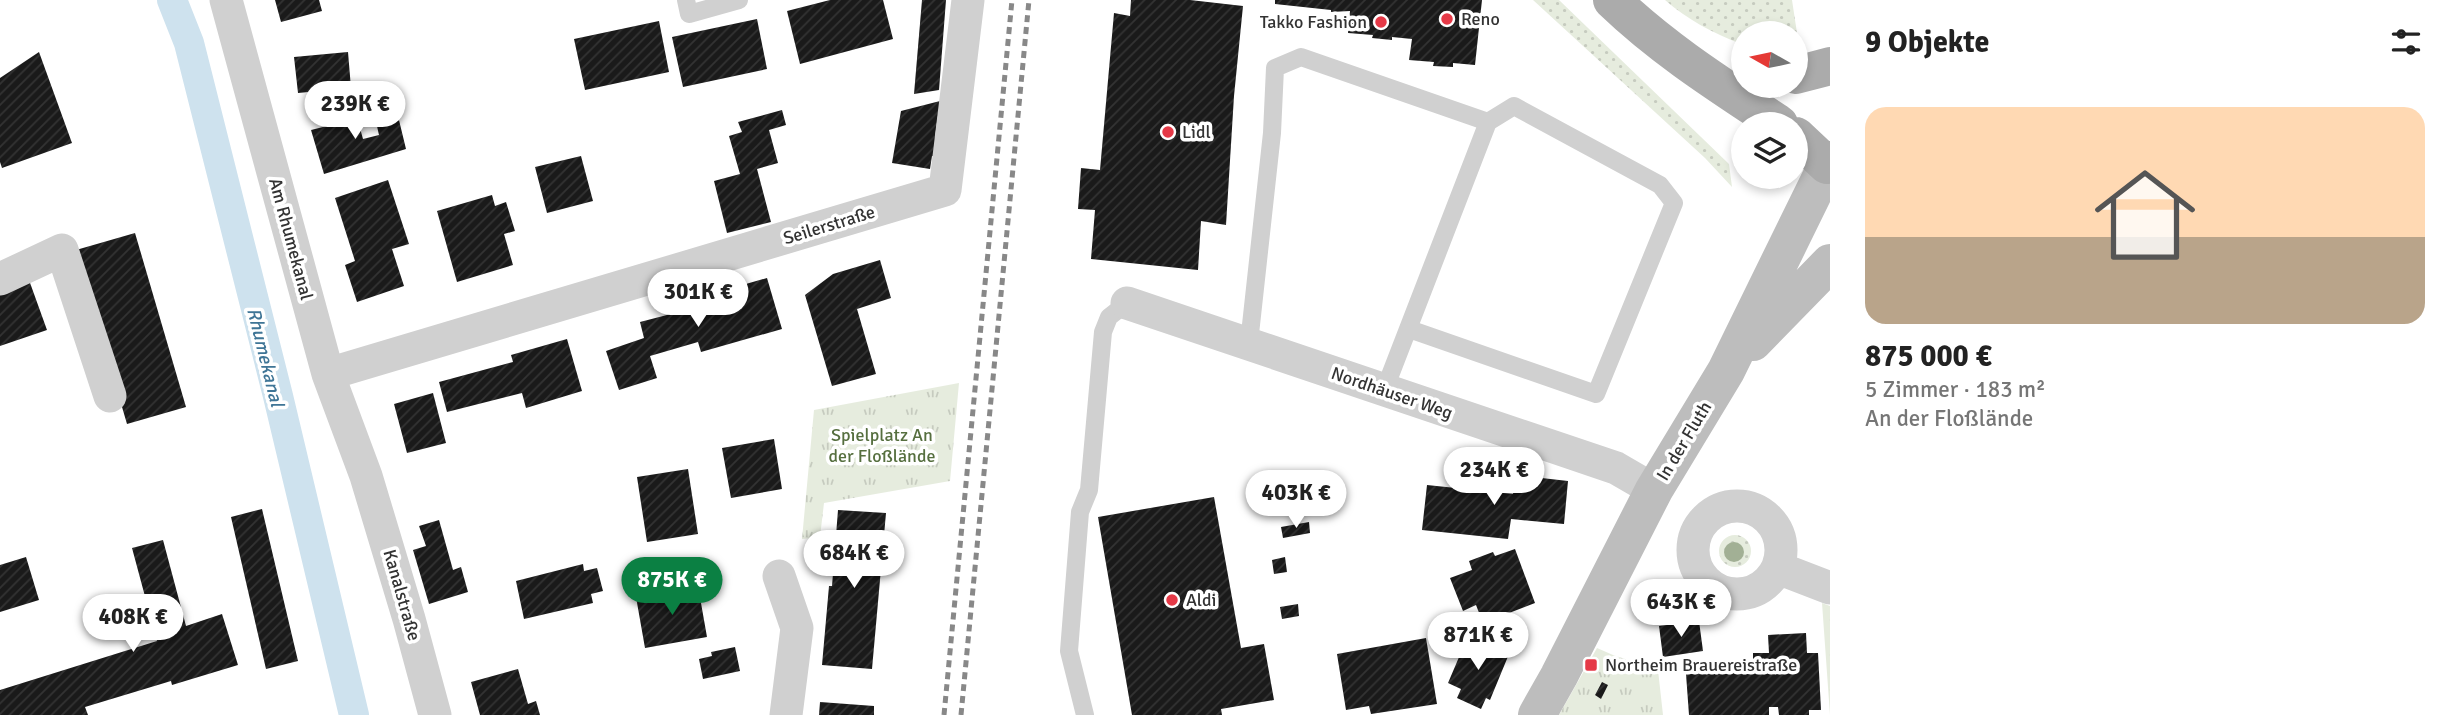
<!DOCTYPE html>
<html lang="de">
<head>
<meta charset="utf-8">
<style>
  body { margin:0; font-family:Signika,sans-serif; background:#f6f6f6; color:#222; height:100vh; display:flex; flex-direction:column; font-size:26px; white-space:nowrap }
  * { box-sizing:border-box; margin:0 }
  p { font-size:23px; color:#767676 }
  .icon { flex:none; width:38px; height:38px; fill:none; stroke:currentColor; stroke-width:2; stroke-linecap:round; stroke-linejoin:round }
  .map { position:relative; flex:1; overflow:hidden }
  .side { display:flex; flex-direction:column; background:#fff; width:630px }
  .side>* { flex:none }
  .needle { width:46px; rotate:279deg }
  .buttons { position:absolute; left:1731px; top:21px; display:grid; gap:14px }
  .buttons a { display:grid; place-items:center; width:77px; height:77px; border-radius:50%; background:#fff; box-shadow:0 4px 10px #0003; font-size:35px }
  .price { position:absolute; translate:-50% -60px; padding:0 16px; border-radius:24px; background:#fff; color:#222; font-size:23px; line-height:46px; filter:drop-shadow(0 2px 4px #0008) }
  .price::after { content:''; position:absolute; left:50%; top:42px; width:21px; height:16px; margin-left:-10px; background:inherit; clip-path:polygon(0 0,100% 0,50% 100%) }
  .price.selected { background:#0b8043; color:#fff }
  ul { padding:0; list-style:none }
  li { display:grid; align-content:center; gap:14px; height:371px; padding:0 35px }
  li span { display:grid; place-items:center; height:217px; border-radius:21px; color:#555 }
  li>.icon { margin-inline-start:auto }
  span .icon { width:126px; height:126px; fill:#fffc; stroke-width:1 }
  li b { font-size:30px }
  h2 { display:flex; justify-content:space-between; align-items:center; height:84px; padding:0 35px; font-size:30px }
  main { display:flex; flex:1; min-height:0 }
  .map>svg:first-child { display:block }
</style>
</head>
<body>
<main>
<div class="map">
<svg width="1830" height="715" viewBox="0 0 1830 715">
  <defs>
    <pattern id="grass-dots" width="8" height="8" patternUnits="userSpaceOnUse" patternTransform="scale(1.75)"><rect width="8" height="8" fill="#e6ecde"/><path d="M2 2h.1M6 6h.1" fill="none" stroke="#c6cbbf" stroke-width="1.8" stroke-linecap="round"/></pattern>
    <pattern id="park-tufts" width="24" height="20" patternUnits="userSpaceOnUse" patternTransform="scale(1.75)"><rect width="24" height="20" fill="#e6ecde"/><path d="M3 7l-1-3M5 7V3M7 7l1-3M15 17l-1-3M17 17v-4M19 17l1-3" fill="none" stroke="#c6cbbf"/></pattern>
    <pattern id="building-hatch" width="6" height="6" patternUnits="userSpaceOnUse" patternTransform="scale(1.75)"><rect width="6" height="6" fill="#1a1a1a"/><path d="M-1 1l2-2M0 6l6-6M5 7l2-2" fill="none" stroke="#333"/></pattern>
  </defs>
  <rect width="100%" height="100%" fill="#fff"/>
  <path fill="url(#grass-dots)" d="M 1533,0 L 1559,0 L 1729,164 L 1732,187 L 1705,158 Z
    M 1665,0 L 1792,0 L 1797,33 L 1796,39 L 1796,33 L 1743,33 L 1743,45 L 1741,44 C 1713,33 1688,20 1665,0 Z
    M1719 551a16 16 0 1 1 32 0a16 16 0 1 1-32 0Z"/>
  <path fill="url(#park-tufts)" d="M 959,383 L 950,481 L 824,503 L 820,537 L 802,539 L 814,410 Z
    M 1822,603 L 1830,606 L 1830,715 Z
    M 1597,648 L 1613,655 L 1658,670 L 1663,715 L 1559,715 Z"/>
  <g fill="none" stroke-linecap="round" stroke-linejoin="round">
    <path stroke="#cee2ee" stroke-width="30" d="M 172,0 L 189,43 L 278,396 L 354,715"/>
  </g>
  <path fill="url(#building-hatch)" d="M 275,0 L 319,0 L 322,11 L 281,22 Z
    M 830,0 L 883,0 L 893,39 L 800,64 L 787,11 Z
    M 922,0 L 946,0 L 939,90 L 914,94 Z
    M 1131,0 L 1190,0 L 1243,6 L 1234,96 L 1226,225 L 1201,221 L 1198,270 L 1091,259 L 1095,210 L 1078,209 L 1081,168 L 1100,170 L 1114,13 L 1130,16 Z
    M 1275,0 L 1482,0 L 1475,65 L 1453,63 L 1453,67 L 1433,66 L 1434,62 L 1409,60 L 1412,39 L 1392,37 L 1392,40 L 1372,38 L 1373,35 L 1348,33 L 1350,11 L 1331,12 L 1331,10 L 1275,4 Z
    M 757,19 L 767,69 L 683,87 L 672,37 Z
    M 659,21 L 669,72 L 585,90 L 574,39 Z
    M 39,52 L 72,143 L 2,168 L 0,162 L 0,78 Z
    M 348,52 L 351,88 L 298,93 L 294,57 Z
    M 940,101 L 935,137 L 945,139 L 942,158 L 932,156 L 930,169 L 892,163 L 901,111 Z
    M 354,107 L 363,139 L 379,135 L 376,122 L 398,116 L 406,149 L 324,174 L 311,130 L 327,126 L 324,116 Z
    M 782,110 L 786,125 L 769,130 L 778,163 L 757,169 L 771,222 L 727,233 L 714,181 L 740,174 L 729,136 L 742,132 L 738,122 Z
    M 581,156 L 593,201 L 547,213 L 535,167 Z
    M 388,180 L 409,244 L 392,249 L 404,286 L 357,302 L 345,265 L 355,261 L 335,198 Z
    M 492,195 L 495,206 L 506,202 L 515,231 L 504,234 L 513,265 L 457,282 L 437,211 Z
    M 135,233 L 186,407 L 127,424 L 76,250 Z
    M 880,260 L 891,298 L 857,309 L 876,374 L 832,386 L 805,295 L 833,274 Z
    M 767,278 L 782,329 L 701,352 L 698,342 L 650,356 L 657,378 L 619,390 L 606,351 L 644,338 L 640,322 L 690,309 L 687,301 Z
    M 29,280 L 47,330 L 0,346 L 0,290 Z
    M 567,339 L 582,391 L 526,408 L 522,393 L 447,412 L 439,382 L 513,362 L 511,355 Z
    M 433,393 L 446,443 L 407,453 L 394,404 Z
    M 774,439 L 782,489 L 731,498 L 722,448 Z
    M 688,469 L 698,534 L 647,542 L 637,477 Z
    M 1515,475 L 1568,481 L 1564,524 L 1511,519 L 1508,539 L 1422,530 L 1427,485 L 1513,494 Z
    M 1214,497 L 1241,648 L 1264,644 L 1274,700 L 1221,709 L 1222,715 L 1132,715 L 1098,517 Z
    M 262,509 L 298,661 L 266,669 L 231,517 Z
    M 838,510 L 886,513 L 872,669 L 822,665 L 829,586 L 832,586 Z
    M 439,520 L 453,570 L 461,567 L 468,592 L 429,604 L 413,550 L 426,546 L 419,526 Z
    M 1309,522 L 1310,533 L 1283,538 L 1281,527 Z
    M 163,540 L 186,626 L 222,614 L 238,665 L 172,685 L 171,681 L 85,707 L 88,715 L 0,715 L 0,690 L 157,641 L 132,548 Z
    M 1515,549 L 1535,603 L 1483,623 L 1476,605 L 1463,611 L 1450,578 L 1472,570 L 1469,561 L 1493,552 L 1495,556 Z
    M 26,557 L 39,600 L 0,612 L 0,565 Z
    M 1285,557 L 1287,572 L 1274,574 L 1272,560 Z
    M 583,564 L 584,571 L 597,568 L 603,591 L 591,594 L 593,603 L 524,619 L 516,581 Z
    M 698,586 L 707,637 L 645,648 L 636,597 Z
    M 1298,604 L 1299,616 L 1282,619 L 1280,607 Z
    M 1699,621 L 1703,651 L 1663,657 L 1659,626 Z
    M 1806,633 L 1807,653 L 1818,653 L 1821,710 L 1809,710 L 1809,715 L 1779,715 L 1778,707 L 1769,707 L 1769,715 L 1689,715 L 1686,674 L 1753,670 L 1753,653 L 1769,653 L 1768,635 Z
    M 1468,636 L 1509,654 L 1490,700 L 1486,698 L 1481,709 L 1457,698 L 1461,689 L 1448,683 Z
    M 1426,638 L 1437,704 L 1371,714 L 1369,706 L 1346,710 L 1337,654 Z
    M 735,647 L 740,671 L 703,679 L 699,659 L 712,656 L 711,652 Z
    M 518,669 L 528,704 L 536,701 L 540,715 L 480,715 L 471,682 Z
    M 1602,682 L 1608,685 L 1601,699 L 1595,695 Z
    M 820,702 L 874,706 L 874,715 L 819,715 Z"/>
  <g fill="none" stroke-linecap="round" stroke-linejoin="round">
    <path stroke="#d0d0d0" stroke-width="18" d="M 686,0 L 689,14 L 739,0
      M 1249,343 L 1272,133 L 1275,68 L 1301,57 L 1488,122
      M 1384,391 L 1488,122 L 1514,106 L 1660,185 L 1674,203 L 1596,394 L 1409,329
      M 1085,715 L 1069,651 L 1080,512 L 1089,490 L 1103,332 L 1109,317 L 1127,303"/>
    <path stroke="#d0d0d0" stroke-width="33" d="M 226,0 L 328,374 L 366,476 L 409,619 L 435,715
      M 0,279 L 62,250 L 110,396
      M 1127,303 L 1616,468 L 1654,490
      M 328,374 L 945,190 L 968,0
      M1693 550a44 44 0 1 1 88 0a44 44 0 1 1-88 0Z
      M 1778,568 L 1830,588
      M 779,576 L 797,628 L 786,715"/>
    <path stroke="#bdbdbd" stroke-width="38" d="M 1753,342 L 1830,263
      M 1537,715 L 1559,676 L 1654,490 L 1726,371 L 1827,165 L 1830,168"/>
    <path stroke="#ababab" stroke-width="38" d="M 1612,0 C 1663,49 1720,85 1779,124
      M 1796,75 L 1830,66
      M 1796,136 L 1827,165 L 1830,160"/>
    <path stroke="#888" stroke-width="5" stroke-dasharray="7 5" stroke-linecap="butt" d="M 944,715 L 1012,0
      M 961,715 L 1029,0"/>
  </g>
  <circle fill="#a2b095" cx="1734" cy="552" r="10"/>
  <g fill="#e53947" stroke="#fff" stroke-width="2.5">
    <circle cx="1447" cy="19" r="7"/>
    <circle cx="1381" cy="22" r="7"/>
    <circle cx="1168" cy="132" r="7"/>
    <circle cx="1172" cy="600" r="7"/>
    <rect x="1584" y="658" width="14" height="14" rx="3.5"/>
  </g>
  <g text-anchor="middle" stroke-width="7" stroke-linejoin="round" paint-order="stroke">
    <g font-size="18" fill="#333" stroke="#fff" text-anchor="start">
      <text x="1461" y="25">Reno</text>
      <text x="1367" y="28" text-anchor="end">Takko Fashion</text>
      <text x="1182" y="138">Lidl</text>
      <text x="1186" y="606">Aldi</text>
      <text x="1605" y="671">Northeim Brauereistraße</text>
    </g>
    <g font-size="18" fill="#333" stroke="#fff">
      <text transform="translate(829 225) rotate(-17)" y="6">Seilerstraße</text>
      <text transform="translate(291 239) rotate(75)" y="6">Am Rhumekanal</text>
      <text transform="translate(1392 393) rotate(19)" y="6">Nordhäuser Weg</text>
      <text transform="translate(1684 441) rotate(-59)" y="6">In der Fluth</text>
      <text transform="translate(402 595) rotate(74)" y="6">Kanalstraße</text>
    </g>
    <g font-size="18" fill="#566f3f" stroke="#fff">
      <text x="882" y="441">Spielplatz An<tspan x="882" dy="21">der Floßlände</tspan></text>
    </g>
    <g font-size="19" font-style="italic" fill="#3f7596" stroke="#fff">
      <text transform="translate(266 357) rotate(76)" y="7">Rhumekanal</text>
    </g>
  </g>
</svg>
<div class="buttons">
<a><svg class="needle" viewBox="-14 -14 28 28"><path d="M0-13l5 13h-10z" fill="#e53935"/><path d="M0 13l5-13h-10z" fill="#767676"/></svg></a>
<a><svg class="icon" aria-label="layers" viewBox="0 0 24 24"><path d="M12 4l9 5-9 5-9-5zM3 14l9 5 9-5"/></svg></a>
</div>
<b class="price" style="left:355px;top:141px">239K €</b>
<b class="price" style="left:698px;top:329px">301K €</b>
<b class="price" style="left:1494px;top:507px">234K €</b>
<b class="price" style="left:1296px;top:530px">403K €</b>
<b class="price" style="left:854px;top:590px">684K €</b>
<b class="price selected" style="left:672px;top:617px">875K €</b>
<b class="price" style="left:1681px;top:639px">643K €</b>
<b class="price" style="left:133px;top:654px">408K €</b>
<b class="price" style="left:1478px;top:672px">871K €</b>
</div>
<section class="side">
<h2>9 Objekte<svg class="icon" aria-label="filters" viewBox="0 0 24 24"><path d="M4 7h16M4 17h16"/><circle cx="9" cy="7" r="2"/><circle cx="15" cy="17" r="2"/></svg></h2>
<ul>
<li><span style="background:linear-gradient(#ffd9b3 60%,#b9a48a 0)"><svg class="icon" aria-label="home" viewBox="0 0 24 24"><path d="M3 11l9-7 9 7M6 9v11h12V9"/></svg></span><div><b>875 000 €</b><p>5 Zimmer · 183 m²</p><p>An der Floßlände</p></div></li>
</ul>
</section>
</main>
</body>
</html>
